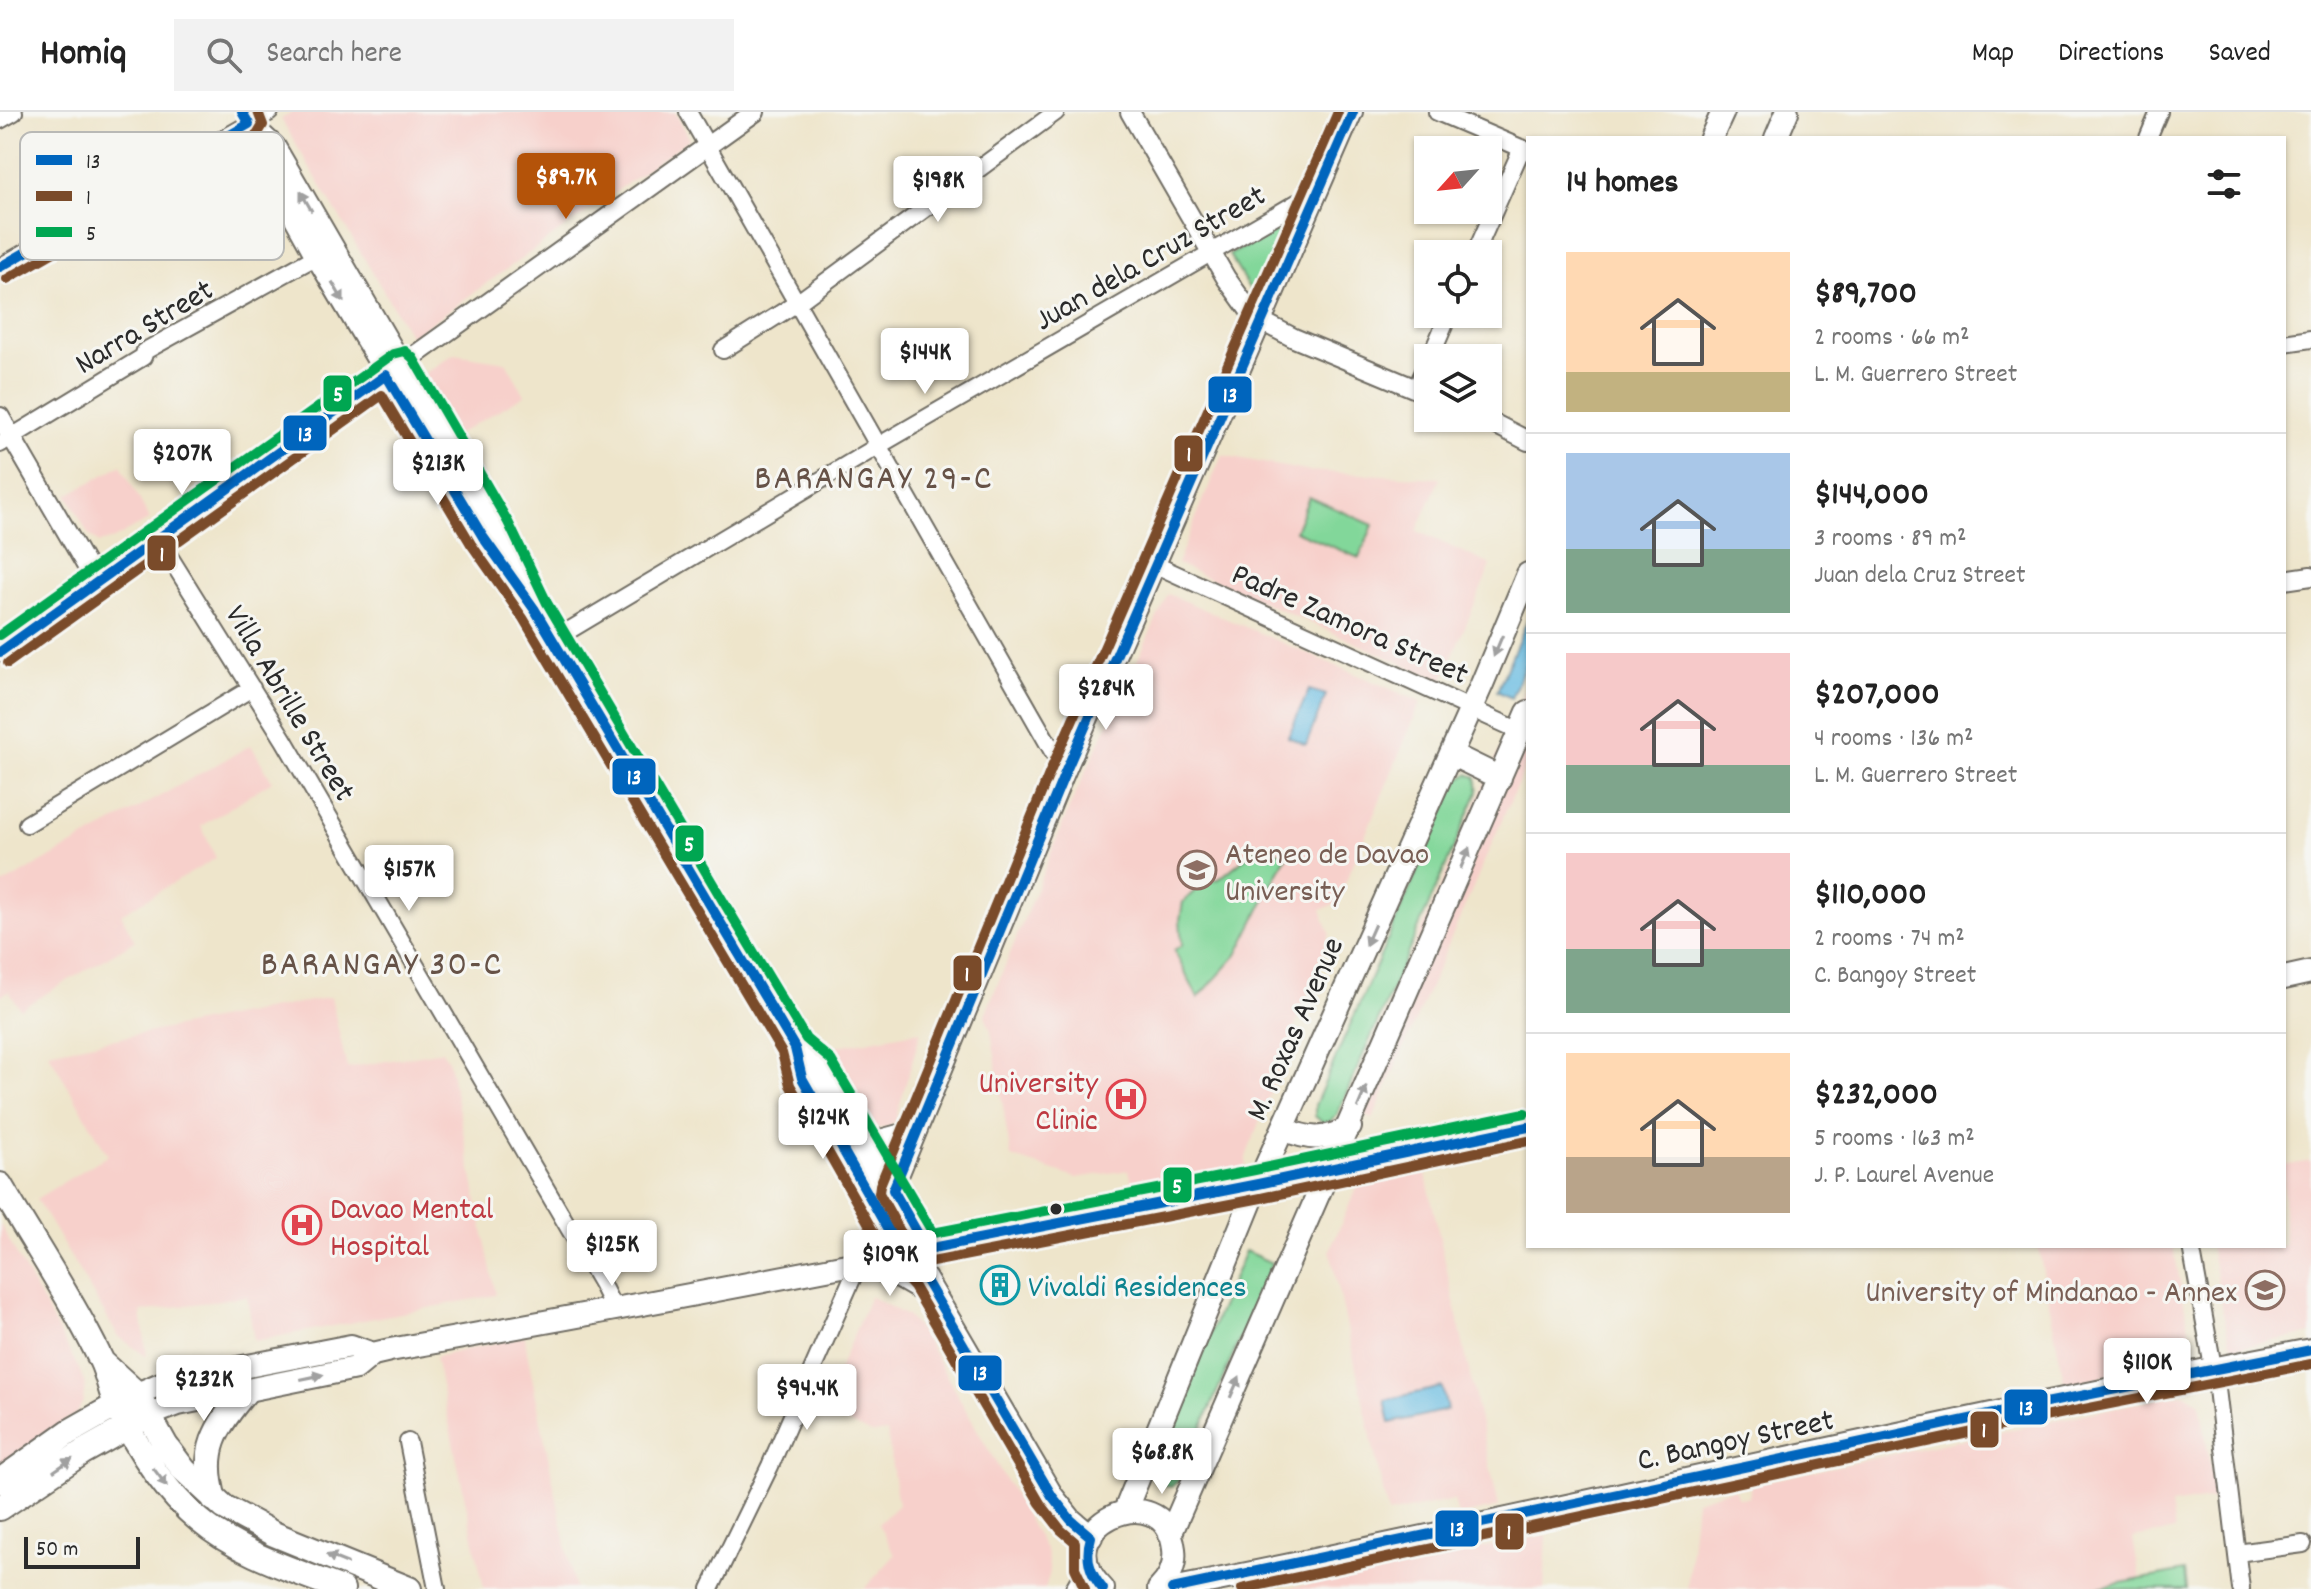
<!DOCTYPE html>
<html lang="en">
<head>
<meta charset="utf-8">
<style>
  body { margin:0; font-family:Dekko,sans-serif; background:#f2f2f2; color:#222; height:100vh; display:flex; flex-direction:column; font-size:30px; white-space:nowrap }
  * { box-sizing:border-box; margin:0 }
  p { font-size:26px; color:#767676 }
  .icon { flex:none; width:44px; height:44px; fill:none; stroke:currentColor; stroke-width:2; stroke-linecap:round; stroke-linejoin:round }
  .map { position:relative; flex:1; overflow:hidden }
  .panel { position:absolute; left:1526px; top:24px; width:760px; height:1112px; display:flex; flex-direction:column; background:#fff; border-radius:0px; box-shadow:0 2px 6px #0004 }
  .panel>* { flex:none }
  .needle { width:52px; rotate:243deg }
  .controls { position:absolute; left:1414px; top:24px; display:grid; gap:16px }
  .controls a { display:grid; place-items:center; width:88px; height:88px; border-radius:0px; background:#fff; box-shadow:0 2px 6px #0004; font-size:40px }
  .scale { position:absolute; left:24px; bottom:20px; width:116px; box-sizing:border-box; padding-left:8px; border:4px solid #2b2b2b; border-top:0; font-size:22px; line-height:28px; white-space:nowrap; color:#2b2b2b; -webkit-text-stroke:6px #f6f6f2; paint-order:stroke }
  .price { position:absolute; translate:-50% -68px; padding:0 18px; border-radius:8px; background:#fff; color:#222; font-size:26px; line-height:52px; filter:drop-shadow(0 2px 4px #0008) }
  .price::after { content:''; position:absolute; left:50%; top:48px; width:24px; height:18px; margin-left:-12px; background:inherit; clip-path:polygon(0 0,100% 0,50% 100%) }
  .price.active { background:#b45309; color:#fff }
  ul { padding:0; list-style:none }
  li { display:flex; align-items:center; gap:24px; height:200px; padding:0 40px }
  li+li { border-top:2px solid #e0e0e0 }
  li span { display:grid; place-items:center; flex:none; width:224px; height:160px; border-radius:0px; color:#555 }
  li>.icon { margin-inline-start:auto }
  span .icon { width:96px; height:96px; fill:#fffc; stroke-width:1 }
  li b { font-size:34px }
  h2 { display:flex; justify-content:space-between; align-items:center; height:96px; padding:0 40px; font-size:34px }
  header { display:flex; align-items:center; gap:48px; box-sizing:border-box; height:112px; padding:0 40px; background:#fff; border-bottom:2px solid #e0e0e0 }
  header strong { font-size:38px }
  nav { display:flex; gap:44px; margin-inline-start:auto; font-size:28px }
  .search { width:560px; height:72px; background:#f2f2f2; display:flex; align-items:center; gap:20px; box-sizing:border-box; padding:0 28px; border-radius:0px; color:#767676; font-size:30px }
  .map>svg:first-child { display:block }
</style>
</head>
<body>
<header>
<strong>Homiq</strong>
<div class="search"><svg class="icon" aria-label="search" viewBox="0 0 24 24"><circle cx="10" cy="10" r="6"/><path d="M15 15l6 6"/></svg>Search here</div>
<nav><a>Map</a><a>Directions</a><a>Saved</a></nav>
</header>
<div class="map">
<svg width="2311" height="1477" viewBox="0 0 2311 1477">
  <rect width="100%" height="100%" fill="#f6f6f2"/>
  <filter id="ink" filterUnits="userSpaceOnUse"><feTurbulence type="fractalNoise" baseFrequency=".0125" numOctaves="2"/><feDisplacementMap in="SourceGraphic" scale="16" xChannelSelector="R" yChannelSelector="G"/><feConvolveMatrix kernelMatrix="1 2 1 2 8 2 1 2 1" color-interpolation-filters="sRGB"/></filter>
  <filter id="wash" filterUnits="userSpaceOnUse"><feTurbulence type="fractalNoise" baseFrequency=".006" numOctaves="4" result="noise"/><feDisplacementMap in="SourceGraphic" scale="32" xChannelSelector="R" yChannelSelector="G"/><feGaussianBlur stdDeviation="1.8" result="paint"/><feColorMatrix in="noise" values="0 0 0 0 0 0 0 0 0 0 0 0 0 0 0 0 0 1.4 0 .05"/><feComposite in="paint" operator="in"/></filter>
  <g filter="url(#wash)">
    <rect width="100%" height="100%" fill="#eee5cb"/>
    <path fill="#f7d0cb" d="M 294,0 L 675,0 L 690,27 L 411,225 L 281,7 Z
      M 454,242 L 506,250 L 525,283 L 456,323 L 422,263 Z
      M 1222,343 L 1306,359 L 1440,366 L 1417,419 L 1491,453 L 1442,569 L 1177,452 Z
      M 121,353 L 150,407 L 114,427 L 99,431 L 88,422 L 68,383 Z
      M 1168,482 L 1421,590 L 1337,791 L 1321,798 L 1330,821 L 1246,1045 L 1246,1053 L 1234,1063 L 1186,1080 L 1165,1077 L 1160,1069 L 1133,1075 L 1129,1058 L 1076,1066 L 1011,1045 L 991,919 L 985,903 L 1070,694 Z
      M 1528,571 L 1528,648 L 1373,1007 L 1346,994 Z
      M 251,633 L 272,669 L 201,714 L 216,746 L 121,802 L 135,829 L 20,897 L 9,879 L 0,884 L 0,774 Z
      M 331,885 L 347,956 L 442,939 L 449,950 L 496,1183 L 254,1229 L 247,1184 L 141,1200 L 147,1245 L 118,1224 L 36,1087 L 108,1043 L 48,940 Z
      M 921,919 L 895,1009 L 888,1015 L 871,1017 L 863,1010 L 822,937 Z
      M 2311,1049 L 2311,1222 L 2234,1236 L 2229,1229 L 2210,1134 L 2284,1134 L 2284,1054 Z
      M 1425,1058 L 1499,1395 L 1458,1404 L 1454,1388 L 1388,1402 L 1330,1138 L 1358,1072 Z
      M 0,1112 L 80,1259 L 85,1273 L 83,1289 L 77,1301 L 0,1354 Z
      M 2038,1134 L 2173,1134 L 2194,1242 L 2065,1274 Z
      M 870,1184 L 907,1204 L 924,1224 L 1046,1439 L 1050,1460 L 1045,1477 L 864,1477 L 895,1443 L 878,1412 L 898,1393 L 887,1320 L 872,1322 L 821,1299 Z
      M 525,1224 L 527,1240 L 575,1477 L 484,1477 L 435,1245 Z
      M 2184,1281 L 2200,1291 L 2215,1386 L 2171,1393 L 2175,1419 L 2133,1426 L 2140,1467 L 2089,1477 L 1687,1477 L 1696,1388 L 1734,1376 L 1738,1386 L 1749,1385 L 1751,1372 Z
      M 1547,1423 L 1544,1477 L 1281,1477 L 1394,1457 L 1394,1453 Z"/>
    <path fill="#82d79a" stroke="#568162" stroke-width="2" d="M 1282,116 L 1255,186 L 1229,143 Z
      M 1309,385 L 1373,413 L 1359,446 L 1295,419 Z
      M 1468,662 L 1476,665 L 1478,680 L 1337,1003 L 1331,1009 L 1323,1011 L 1315,1004 L 1315,993 L 1457,669 Z
      M 1261,733 L 1287,743 L 1237,843 L 1198,886 L 1174,838 L 1182,833 L 1180,808 L 1183,790 L 1202,772 L 1219,767 Z
      M 1245,1139 L 1272,1151 L 1180,1367 L 1171,1375 L 1158,1371 L 1154,1367 L 1153,1355 Z
      M 2185,1459 L 2187,1477 L 2089,1477 Z"/>
    <path fill="#64bae1" stroke="#487286" stroke-width="2" d="M 1528,507 L 1528,547 L 1511,586 L 1497,579 Z
      M 1309,578 L 1326,583 L 1306,633 L 1288,625 Z
      M 1442,1275 L 1447,1298 L 1390,1311 L 1385,1288 Z"/>
  </g>
  <g filter="url(#ink)">
    <g fill="none" stroke-linecap="round" stroke-linejoin="round">
      <g stroke="#6f6c63" stroke-width="20">
        <path id="minor" d="M 688,0 L 1065,661
          M 1437,0 L 1528,39
          M 0,8 L 14,0
          M 2148,26 L 2159,0
          M 1475,142 L 1522,36
          M 0,155 L 270,0
          M 2284,231 L 2311,227
          M 723,238 L 797,191 L 1056,0
          M 1430,246 L 1449,202
          M 1416,277 L 1428,250
          M 0,332 L 143,245 L 145,239 L 317,144
          M 159,428 L 284,628 L 601,1171 L 615,1199
          M 1158,454 L 1520,619
          M 553,528 L 878,334 L 1319,78
          M 27,712 L 252,576
          M 2191,1134 L 2217,1277 L 2241,1477
          M 408,1330 L 437,1477
          M 2237,1441 L 2303,1432
          M 710,1477 L 770,1354 L 859,1151"/>
      </g>
      <g stroke="#6f6c63" stroke-width="22">
        <path id="tertiary" d="M 1130,0 L 1226,166 L 1249,198 L 1263,210 L 1294,226 L 1428,282
          M 0,305 L 97,472
          M 1483,306 L 1528,329
          M 2284,468 L 2311,464
          M 0,540 L 755,0
          M 865,1031 L 917,1017
          M 893,1078 L 1065,661 L 1353,0"/>
      </g>
      <g stroke="#6f6c63" stroke-width="26">
        <path id="secondary" d="M 249,12 L 274,35 L 496,417 L 538,502 L 795,936 L 802,966 L 902,1142 L 925,1167 L 1052,1384 L 1071,1408 L 1091,1425
          M 250,14 L 260,42 L 317,144 L 488,432
          M 1711,26 L 1723,0
          M 1776,26 L 1787,0
          M 1451,642 L 1500,666
          M 2284,866 L 2311,860
          M 795,936 L 819,955 L 926,1137
          M 1283,1017 C 1309,1028 1325,1029 1350,1015
          M 860,1151 L 896,1163 L 927,1181
          M 137,1282 L 165,1270 L 351,1234 L 373,1242
          M 149,1303 L 178,1292 L 356,1256 L 373,1242 L 390,1238 C 771,1170 1150,1095 1528,1015
          M 1125,1399 L 1258,1072 L 1482,572 L 1528,462
          M 1170,1423 L 1528,600
          M 1077,1477 L 1089,1456
          M 1103,1477 C 1040,1416 1165,1359 1174,1437 C 1176,1453 1170,1466 1159,1477
          M 1172,1477 C 1552,1402 1930,1309 2311,1238"/>
      </g>
      <g stroke="#6f6c63" stroke-width="28">
        <path id="primary" d="M 0,1073 C 34,1131 72,1188 101,1248 C 108,1262 110,1279 117,1294 C 137,1336 163,1378 199,1408 C 239,1442 293,1458 342,1477
          M 104,1252 L 137,1282 L 166,1334 L 184,1358 L 224,1395 L 274,1422 L 409,1477
          M 0,1369 L 69,1320 L 129,1286
          M 214,1387 C 200,1339 215,1316 246,1279
          M 0,1396 L 83,1340 L 140,1308"/>
      </g>
      <use href="#minor" stroke="#fff" stroke-width="16"/>
      <use href="#tertiary" stroke="#fff" stroke-width="18"/>
      <use href="#secondary" stroke="#fff" stroke-width="22"/>
      <use href="#primary" stroke="#fff" stroke-width="24"/>
      <g stroke="#f6f6f2" stroke-width="16">
        <path id="bus-1" d="M 0,155 L 249,12 L 242,0
          M 0,540 L 386,263 L 483,425 L 535,498 L 795,936 L 802,966 L 902,1142 L 925,1167 L 1052,1384 L 1071,1408 L 1091,1425 C 1085,1445 1089,1461 1103,1477
          M 923,1131 L 893,1078 L 1065,661 L 1353,0
          M 902,1142 L 1258,1072 L 1528,1015
          M 1172,1477 L 2026,1295 L 2311,1238"/>
      </g>
      <g stroke="#f6f6f2" stroke-width="16">
        <path id="bus-2" d="M 1338,0 L 1052,655 L 880,1073 L 879,1081 L 914,1145 L 927,1151 L 1261,1086 L 1528,1029
          M 7,167 L 257,23 L 263,13 L 258,0
          M 8,551 L 382,283 L 471,432 L 523,506 L 782,941 L 790,973 L 890,1149 L 914,1175 L 1040,1391 L 1061,1418 L 1075,1430 L 1075,1456 L 1085,1477
          M 1242,1477 L 2029,1308 L 2311,1252"/>
      </g>
      <g stroke="#f6f6f2" stroke-width="16">
        <path id="bus-3" d="M 0,523 L 393,242 L 405,239 L 413,246 L 508,410 L 547,491 L 726,794 L 806,927 L 831,948 L 933,1121 L 1255,1058 L 1525,1001"/>
      </g>
      <use href="#bus-1" stroke="#0065bd" stroke-width="10"/>
      <use href="#bus-2" stroke="#7a4b2a" stroke-width="10"/>
      <use href="#bus-3" stroke="#00a651" stroke-width="10"/>
    </g>
    <defs><path id="oneway-solid" d="M-6-.8H1V-3.2L6.5 0L1 3.2V.8H-6Z" transform="scale(2)"/></defs>
    <g fill="#a0a0a0">
      <use href="#oneway-solid" transform="translate(306 89) rotate(-120)"/>
      <use href="#oneway-solid" transform="translate(338 180) rotate(60)"/>
      <use href="#oneway-solid" transform="translate(1498 534) rotate(113)"/>
      <use href="#oneway-solid" transform="translate(1465 746) rotate(-67)"/>
      <use href="#oneway-solid" transform="translate(1370 823) rotate(114)"/>
      <use href="#oneway-solid" transform="translate(1362 985) rotate(-67)"/>
      <use href="#oneway-solid" transform="translate(312 1265) rotate(-12)"/>
      <use href="#oneway-solid" transform="translate(1235 1275) rotate(-66)"/>
      <use href="#oneway-solid" transform="translate(63 1353) rotate(-34)"/>
      <use href="#oneway-solid" transform="translate(160 1365) rotate(53)"/>
      <use href="#oneway-solid" transform="translate(337 1447) rotate(-158)"/>
    </g>
  </g>
  <defs>
    <g id="university-ring" transform="scale(2)"><circle r="9.5" fill="#f6f6f2" stroke="#8d6e63" stroke-width="1.5"/><path d="M0-5L7-2L0 1L-7-2ZM-4 1L0 2.5L4 1V4Q0 6-4 4Z" fill="#8d6e63"/></g>
    <g id="hospital-ring" transform="scale(2)"><circle r="9.5" fill="#f6f6f2" stroke="#e0444e" stroke-width="1.5"/><path d="M-5-5h3v3.5h4V-5h3V5h-3V1.5h-4V5h-3Z" fill="#e0444e"/></g>
    <g id="building-ring" transform="scale(2)"><circle r="9.5" fill="#f6f6f2" stroke="#0f9aa8" stroke-width="1.5"/><path d="M-4-6H4V6H1V3H-1V6H-4ZM-2.5-4.3h1.7v1.8h-1.7ZM.8-4.3h1.7v1.8H.8ZM-2.5-1h1.7V.8h-1.7ZM.8-1h1.7V.8H.8Z" fill="#0f9aa8"/></g>
  </defs>
  <g fill-rule="evenodd">
    <use href="#university-ring" x="1197" y="758"/>
    <use href="#hospital-ring" x="1126" y="987"/>
    <use href="#hospital-ring" x="302" y="1113"/>
    <use href="#building-ring" x="1000" y="1173"/>
    <use href="#university-ring" x="2265" y="1178"/>
  </g>
  <circle fill="#2b2b2b" stroke="#f6f6f2" stroke-width="3" cx="1056" cy="1097" r="7"/>
  <g text-anchor="middle" stroke-width="6" stroke-linejoin="round" paint-order="stroke">
    <g font-size="32" fill="#2b2b2b" stroke="#f6f6f2">
      <text transform="translate(1149 144) rotate(-30)" y="11">Juan dela Cruz Street</text>
      <text transform="translate(143 213) rotate(-31)" y="11">Narra Street</text>
      <text transform="translate(1351 510) rotate(24)" y="11">Padre Zamora Street</text>
      <text transform="translate(292 590) rotate(59)" y="11">Villa Abrille Street</text>
      <text transform="translate(1293 916) rotate(-66)" y="11">M. Roxas Avenue</text>
      <text transform="translate(1735 1326) rotate(-12)" y="11">C. Bangoy Street</text>
    </g>
    <g font-size="32" fill="#785e54" stroke="#f6f6f2" text-anchor="start">
      <text x="1225" y="751">Ateneo de Davao<tspan x="1225" dy="37">University</tspan></text>
      <text x="2237" y="1189" text-anchor="end">University of Mindanao - Annex</text>
    </g>
    <g font-size="32" fill="#be3a42" stroke="#f6f6f2" text-anchor="end">
      <text x="1098" y="980">University<tspan x="1098" dy="37">Clinic</tspan></text>
      <text x="330" y="1106" text-anchor="start">Davao Mental<tspan x="330" dy="37">Hospital</tspan></text>
    </g>
    <g font-size="32" fill="#0d838f" stroke="#f6f6f2" text-anchor="start">
      <text x="1028" y="1184">Vivaldi Residences</text>
    </g>
    <g font-size="36" letter-spacing="2" fill="#665247" stroke="#f6f6f2">
      <text x="874" y="376">BARANGAY 29-C</text>
      <text x="382" y="862">BARANGAY 30-C</text>
    </g>
  </g>
  <rect x="20" y="20" width="264" height="128" rx="12" fill="#f6f6f2" stroke="#b9b9b6" stroke-width="2"/>
  <rect x="36" y="43" width="36" height="10" fill="#0065bd"/>
  <rect x="36" y="79" width="36" height="10" fill="#7a4b2a"/>
  <rect x="36" y="115" width="36" height="10" fill="#00a651"/>
  <g font-size="22" fill="#2b2b2b">
    <text x="86" y="56">13</text>
    <text x="86" y="92">1</text>
    <text x="86" y="128">5</text>
  </g>
  <g stroke="#f6f6f2" stroke-width="3">
    <rect x="322" y="262" width="31" height="39" rx="8" fill="#00a651"/>
    <rect x="1207" y="263" width="46" height="39" rx="8" fill="#0065bd"/>
    <rect x="282" y="302" width="46" height="38" rx="8" fill="#0065bd"/>
    <rect x="1173" y="322" width="31" height="39" rx="8" fill="#7a4b2a"/>
    <rect x="146" y="422" width="31" height="38" rx="8" fill="#7a4b2a"/>
    <rect x="611" y="645" width="46" height="39" rx="8" fill="#0065bd"/>
    <rect x="674" y="712" width="31" height="39" rx="8" fill="#00a651"/>
    <rect x="952" y="842" width="31" height="38" rx="8" fill="#7a4b2a"/>
    <rect x="1162" y="1054" width="31" height="38" rx="8" fill="#00a651"/>
    <rect x="957" y="1242" width="46" height="38" rx="8" fill="#0065bd"/>
    <rect x="2003" y="1276" width="46" height="38" rx="8" fill="#0065bd"/>
    <rect x="1969" y="1298" width="31" height="39" rx="8" fill="#7a4b2a"/>
    <rect x="1434" y="1397" width="46" height="39" rx="8" fill="#0065bd"/>
    <rect x="1494" y="1400" width="31" height="39" rx="8" fill="#7a4b2a"/>
  </g>
  <g font-size="22" text-anchor="middle" font-weight="bold" fill="#fff">
    <text x="338" y="289">5</text>
    <text x="1230" y="290">13</text>
    <text x="305" y="329">13</text>
    <text x="1189" y="349">1</text>
    <text x="162" y="449">1</text>
    <text x="634" y="672">13</text>
    <text x="689" y="739">5</text>
    <text x="967" y="869">1</text>
    <text x="1177" y="1081">5</text>
    <text x="980" y="1268">13</text>
    <text x="2026" y="1303">13</text>
    <text x="1984" y="1325">1</text>
    <text x="1457" y="1424">13</text>
    <text x="1509" y="1427">1</text>
  </g>
</svg>
<div class="controls">
<a><svg class="needle" viewBox="-14 -14 28 28"><path d="M0-13l5 13h-10z" fill="#e53935"/><path d="M0 13l5-13h-10z" fill="#767676"/></svg></a>
<a><svg class="icon" aria-label="locate" viewBox="0 0 24 24"><circle cx="12" cy="12" r="6"/><path d="M12 2v4M12 18v4M2 12h4M18 12h4"/></svg></a>
<a><svg class="icon" aria-label="layers" viewBox="0 0 24 24"><path d="M12 4l9 5-9 5-9-5zM3 14l9 5 9-5"/></svg></a>
</div>
<div class="scale">50 m</div>
<b class="price active" style="left:566px;top:109px">$89.7K</b>
<b class="price" style="left:938px;top:112px">$198K</b>
<b class="price" style="left:925px;top:284px">$144K</b>
<b class="price" style="left:182px;top:385px">$207K</b>
<b class="price" style="left:438px;top:395px">$213K</b>
<b class="price" style="left:1106px;top:620px">$284K</b>
<b class="price" style="left:409px;top:801px">$157K</b>
<b class="price" style="left:823px;top:1049px">$124K</b>
<b class="price" style="left:612px;top:1176px">$125K</b>
<b class="price" style="left:890px;top:1186px">$109K</b>
<b class="price" style="left:2147px;top:1294px">$110K</b>
<b class="price" style="left:204px;top:1311px">$232K</b>
<b class="price" style="left:807px;top:1320px">$94.4K</b>
<b class="price" style="left:1162px;top:1384px">$68.8K</b>
<section class="panel">
<h2>14 homes<svg class="icon" aria-label="filters" viewBox="0 0 24 24"><path d="M4 7h16M4 17h16"/><circle cx="9" cy="7" r="2"/><circle cx="15" cy="17" r="2"/></svg></h2>
<ul>
<li><span style="background:linear-gradient(#ffd9b3 75%,#c2b280 0)"><svg class="icon" aria-label="home" viewBox="0 0 24 24"><path d="M3 11l9-7 9 7M6 9v11h12V9"/></svg></span><div><b>$89,700</b><p>2 rooms · 66 m²</p><p>L. M. Guerrero Street</p></div></li>
<li><span style="background:linear-gradient(#a9c7e8 60%,#7fa58c 0)"><svg class="icon" aria-label="home" viewBox="0 0 24 24"><path d="M3 11l9-7 9 7M6 9v11h12V9"/></svg></span><div><b>$144,000</b><p>3 rooms · 89 m²</p><p>Juan dela Cruz Street</p></div></li>
<li><span style="background:linear-gradient(#f6c9c9 70%,#7fa58c 0)"><svg class="icon" aria-label="home" viewBox="0 0 24 24"><path d="M3 11l9-7 9 7M6 9v11h12V9"/></svg></span><div><b>$207,000</b><p>4 rooms · 136 m²</p><p>L. M. Guerrero Street</p></div></li>
<li><span style="background:linear-gradient(#f6c9c9 60%,#7fa58c 0)"><svg class="icon" aria-label="home" viewBox="0 0 24 24"><path d="M3 11l9-7 9 7M6 9v11h12V9"/></svg></span><div><b>$110,000</b><p>2 rooms · 74 m²</p><p>C. Bangoy Street</p></div></li>
<li><span style="background:linear-gradient(#ffd9b3 65%,#b9a48a 0)"><svg class="icon" aria-label="home" viewBox="0 0 24 24"><path d="M3 11l9-7 9 7M6 9v11h12V9"/></svg></span><div><b>$232,000</b><p>5 rooms · 163 m²</p><p>J. P. Laurel Avenue</p></div></li>
</ul>
</section>
</div>
</body>
</html>
